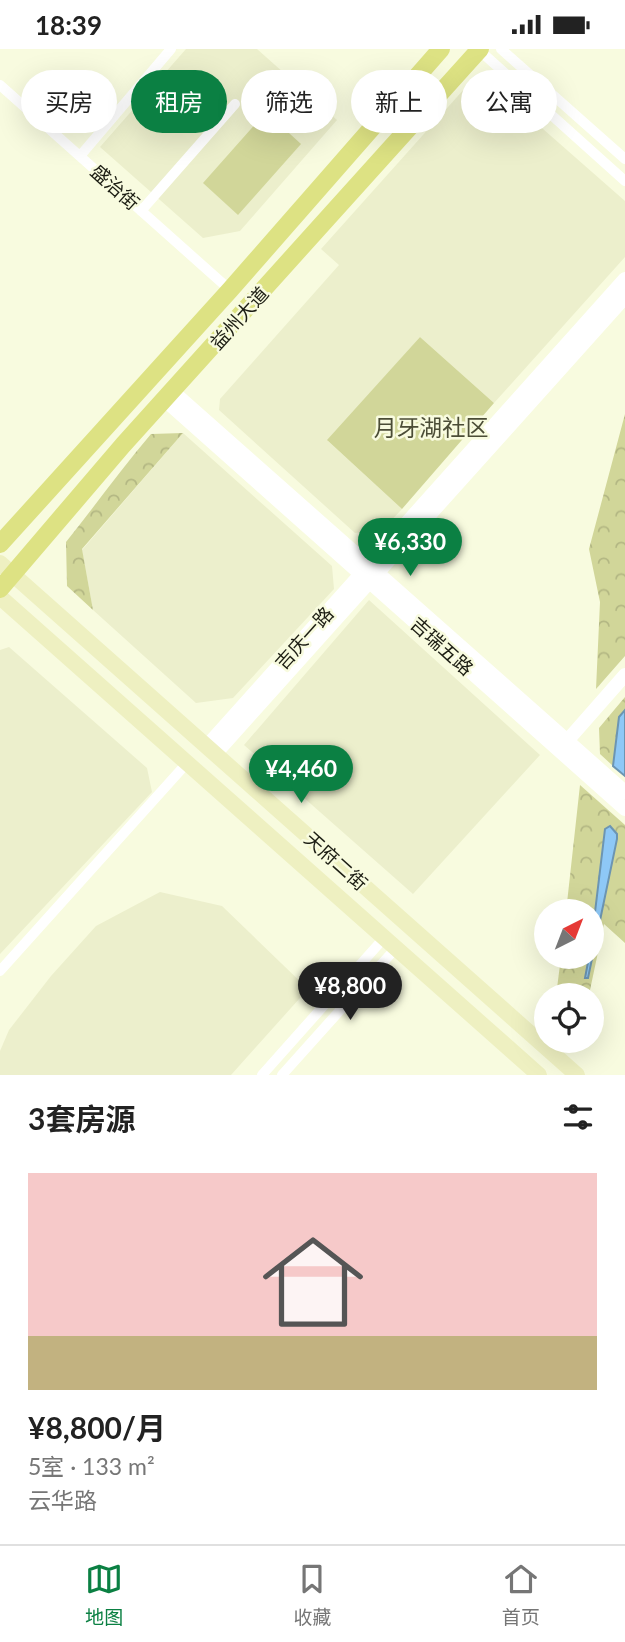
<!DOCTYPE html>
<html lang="zh">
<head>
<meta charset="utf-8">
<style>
  body { margin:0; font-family:Lato,"Noto Sans SC",sans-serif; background:#f2f2f2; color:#222; height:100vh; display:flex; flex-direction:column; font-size:26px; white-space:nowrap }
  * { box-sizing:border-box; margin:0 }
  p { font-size:23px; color:#767676 }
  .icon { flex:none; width:38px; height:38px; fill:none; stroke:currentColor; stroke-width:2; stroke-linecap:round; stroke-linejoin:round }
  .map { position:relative; height:1026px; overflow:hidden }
  .panel { display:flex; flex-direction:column; background:#fff; flex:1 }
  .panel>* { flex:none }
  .guide { position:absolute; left:21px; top:21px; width:584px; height:63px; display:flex; gap:14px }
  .needle { width:46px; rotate:42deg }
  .fabs { position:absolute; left:534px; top:850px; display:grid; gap:14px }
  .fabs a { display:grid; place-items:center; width:70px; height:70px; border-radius:50%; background:#fff; box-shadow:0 7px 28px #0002; font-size:35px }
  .price { position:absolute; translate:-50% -60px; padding:0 16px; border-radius:24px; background:#0b8043; color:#fff; font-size:23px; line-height:46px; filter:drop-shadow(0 2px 4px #0008) }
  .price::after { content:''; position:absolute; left:50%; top:42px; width:21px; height:16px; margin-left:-10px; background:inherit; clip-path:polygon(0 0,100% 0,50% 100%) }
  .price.active { background:#222; color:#fff }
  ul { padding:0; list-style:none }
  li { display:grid; align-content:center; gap:14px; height:371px; padding:0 28px }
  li+li { border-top:2px solid #e0e0e0 }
  li span { display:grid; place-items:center; height:217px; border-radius:0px; color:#555 }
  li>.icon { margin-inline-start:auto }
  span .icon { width:126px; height:126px; fill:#fffc; stroke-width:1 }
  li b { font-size:30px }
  h2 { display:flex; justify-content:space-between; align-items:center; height:84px; padding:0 28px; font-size:30px }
  .tag { padding:0 24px; border-radius:32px; background:#fff; box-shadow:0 7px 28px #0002; font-size:24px; line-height:63px }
  .tag.active { background:#0b8043; color:#fff }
  .status { display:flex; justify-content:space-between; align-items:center; height:49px; padding:0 35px; background:#fff; direction:ltr }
  .status svg { height:19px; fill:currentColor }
  .dock { display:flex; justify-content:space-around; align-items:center; height:98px; border-top:2px solid #e0e0e0; background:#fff; font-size:19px; color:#767676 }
  .dock a { display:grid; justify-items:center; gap:4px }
  .dock .active { color:#0b8043 }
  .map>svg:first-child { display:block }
</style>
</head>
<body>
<div class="status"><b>18:39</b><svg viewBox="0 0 49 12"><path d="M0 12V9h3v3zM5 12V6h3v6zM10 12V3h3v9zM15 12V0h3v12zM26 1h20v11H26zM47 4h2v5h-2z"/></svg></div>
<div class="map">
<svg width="625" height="1026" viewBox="0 0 625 1026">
  <defs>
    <pattern id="park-crowns" width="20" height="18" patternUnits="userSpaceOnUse" patternTransform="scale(1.75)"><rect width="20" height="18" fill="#d1d699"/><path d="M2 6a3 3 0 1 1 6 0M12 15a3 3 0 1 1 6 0" fill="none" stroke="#b3b783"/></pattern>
  </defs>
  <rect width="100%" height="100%" fill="#f8fbdf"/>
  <path fill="#ecefcc" d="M 186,0 L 257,0 L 337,71 L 240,182 L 203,189 L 100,98 Z
    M 494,37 L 625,152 L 625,208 L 494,354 L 420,288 L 328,392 L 402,460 L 383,480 L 355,484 L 219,361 L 220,350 L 339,216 L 321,200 L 465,39 Z
    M 183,384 L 332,517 L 334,540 L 233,649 L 196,654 L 93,561 L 82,501 Z
    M 369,551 L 540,706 L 413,845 L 244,696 Z
    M 9,598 L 147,719 L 152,743 L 0,905 L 0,601 Z
    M 160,843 L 222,857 L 308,940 L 231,1026 L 0,1026 L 0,1002 L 9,981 L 51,927 L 96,877 Z"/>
  <path fill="url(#park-crowns)" d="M 625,365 L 625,607 L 596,640 L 600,553 L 589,500 Z
    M 183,384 L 82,500 L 93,561 L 67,537 L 66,493 C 95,457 121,420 151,385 Z
    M 625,648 L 625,728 L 600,705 L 599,679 Z
    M 580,736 L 625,776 L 625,894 L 604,875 L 590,941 L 586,947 L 556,947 L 561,908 L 592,908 L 592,863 L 566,863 Z"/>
  <path fill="#d1d699" d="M 266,63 L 301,95 L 238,166 L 203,134 Z
    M 420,288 L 494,354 L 402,460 L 327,391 Z"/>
  <path fill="#8ec8f6" stroke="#6c95b2" stroke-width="2" d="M 625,661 L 625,727 L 613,717 L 619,668 Z
    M 610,777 L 617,785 L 617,790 L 588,929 L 585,929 L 589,908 L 592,908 L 592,888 L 605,780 Z"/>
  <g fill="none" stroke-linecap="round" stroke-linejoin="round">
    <path stroke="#fff" stroke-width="10" d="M 478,0 L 625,132
      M 501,0 L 625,110
      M 0,36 L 230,241
      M 80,107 L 171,0
      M 141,162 L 235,55
      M 0,922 L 187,714
      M 262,1026 L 384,889
      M 282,1026 L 396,899"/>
    <path stroke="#fff" stroke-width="14" d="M 172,342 L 625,743
      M 165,351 L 625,760
      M 567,692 L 625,626
      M 207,697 L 625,230
      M 215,705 L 625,248"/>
    <path stroke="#eef0c1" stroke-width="16" d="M 0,514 L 577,1026
      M 0,548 L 539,1026"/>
    <path stroke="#dde283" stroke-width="18" d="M 0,495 L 230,241 L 441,0
      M 0,540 L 123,396 L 480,0"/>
  </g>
  <g text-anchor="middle" stroke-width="5" stroke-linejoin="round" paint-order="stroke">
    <g font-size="19" fill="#1c1d13" stroke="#f8fbdf">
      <text transform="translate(115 138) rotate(42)" y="7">盛治街</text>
      <text transform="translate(239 269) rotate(-48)" y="7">益州大道</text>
      <text transform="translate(304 589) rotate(-48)" y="7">吉庆一路</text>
      <text transform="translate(442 597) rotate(42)" y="7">吉瑞五路</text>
      <text transform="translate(336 812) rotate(42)" y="7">天府二街</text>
    </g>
    <g font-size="23" fill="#4b4d36" stroke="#f8fbdf">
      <text x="431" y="387">月牙湖社区</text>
    </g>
  </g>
</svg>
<div class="fabs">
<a><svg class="needle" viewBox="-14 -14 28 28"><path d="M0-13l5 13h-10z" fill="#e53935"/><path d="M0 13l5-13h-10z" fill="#767676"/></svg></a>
<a><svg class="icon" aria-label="locate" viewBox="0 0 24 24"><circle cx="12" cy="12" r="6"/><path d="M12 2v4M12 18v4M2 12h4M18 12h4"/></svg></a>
</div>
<b class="price" style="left:410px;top:529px">¥6,330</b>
<b class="price" style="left:301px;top:756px">¥4,460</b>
<b class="price active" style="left:350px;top:973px">¥8,800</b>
<div class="guide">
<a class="tag">买房</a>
<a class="tag active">租房</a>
<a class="tag">筛选</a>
<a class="tag">新上</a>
<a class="tag">公寓</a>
</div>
</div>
<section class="panel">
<h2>3套房源<svg class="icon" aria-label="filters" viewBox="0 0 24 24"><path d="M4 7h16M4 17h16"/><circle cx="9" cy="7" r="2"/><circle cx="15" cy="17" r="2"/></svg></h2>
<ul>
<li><span style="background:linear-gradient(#f6c9c9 75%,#c2b280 0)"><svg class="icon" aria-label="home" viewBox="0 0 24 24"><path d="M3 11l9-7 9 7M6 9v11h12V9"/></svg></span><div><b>¥8,800/月</b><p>5室 · 133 m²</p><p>云华路</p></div></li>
</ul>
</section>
<nav class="dock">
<a class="active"><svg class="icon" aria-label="map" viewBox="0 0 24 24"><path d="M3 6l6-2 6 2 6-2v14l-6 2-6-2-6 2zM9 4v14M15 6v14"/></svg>地图</a>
<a><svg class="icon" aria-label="saved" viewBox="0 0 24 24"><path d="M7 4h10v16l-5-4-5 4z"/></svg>收藏</a>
<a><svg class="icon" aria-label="home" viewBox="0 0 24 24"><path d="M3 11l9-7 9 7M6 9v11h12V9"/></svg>首页</a>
</nav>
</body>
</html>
